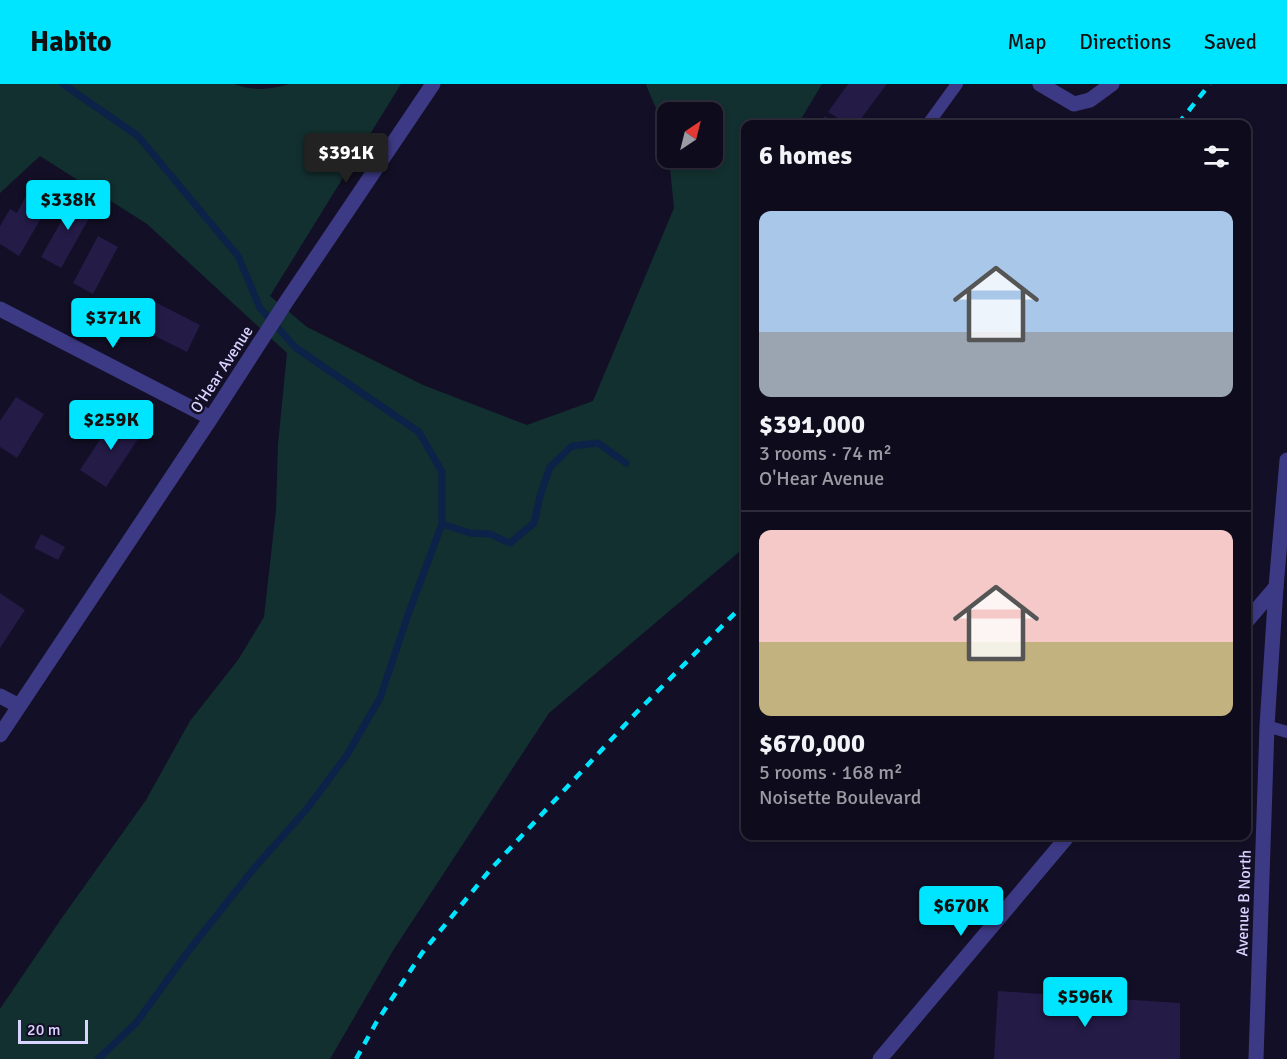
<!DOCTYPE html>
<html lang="en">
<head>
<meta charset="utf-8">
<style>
  body { margin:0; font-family:Signika,sans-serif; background:#171425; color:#f1f3f6; height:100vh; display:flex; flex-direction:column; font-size:22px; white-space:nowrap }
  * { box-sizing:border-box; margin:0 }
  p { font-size:20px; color:#9b9ba3 }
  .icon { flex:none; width:33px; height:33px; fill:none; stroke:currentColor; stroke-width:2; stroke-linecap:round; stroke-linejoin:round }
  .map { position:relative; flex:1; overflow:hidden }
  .side { position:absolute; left:741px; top:36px; width:510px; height:720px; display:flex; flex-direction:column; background:#0e0b1c; border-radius:12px; box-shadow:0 3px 9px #0003,0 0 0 2px #2e2b3b }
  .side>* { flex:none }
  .needle { width:39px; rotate:35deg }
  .buttons { position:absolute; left:657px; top:18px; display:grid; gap:12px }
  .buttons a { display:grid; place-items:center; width:66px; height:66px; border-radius:12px; background:#0e0b1c; box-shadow:0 3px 9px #0003,0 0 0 2px #2e2b3b; font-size:30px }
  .scale { position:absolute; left:18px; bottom:15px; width:70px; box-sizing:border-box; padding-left:6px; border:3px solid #d9d4ff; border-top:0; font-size:16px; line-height:21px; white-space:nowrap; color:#d9d4ff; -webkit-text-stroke:4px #130f26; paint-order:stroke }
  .price { position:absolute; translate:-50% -51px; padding:0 14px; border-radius:6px; background:#00e5ff; color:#111; font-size:20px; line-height:39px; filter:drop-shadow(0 2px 3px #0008) }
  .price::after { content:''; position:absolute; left:50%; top:36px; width:18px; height:14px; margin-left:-9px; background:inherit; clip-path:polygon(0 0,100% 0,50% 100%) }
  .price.on { background:#222; color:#fff }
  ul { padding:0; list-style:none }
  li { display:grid; align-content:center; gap:12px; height:318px; padding:0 18px }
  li+li { border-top:2px solid #2e2b3b }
  li span { display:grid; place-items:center; height:186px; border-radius:12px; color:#555 }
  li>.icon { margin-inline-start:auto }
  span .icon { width:108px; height:108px; fill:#fffc; stroke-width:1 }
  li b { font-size:26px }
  h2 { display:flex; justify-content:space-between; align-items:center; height:72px; padding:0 18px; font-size:26px }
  header { display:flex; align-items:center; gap:36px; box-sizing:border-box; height:84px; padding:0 30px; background:#00e5ff; color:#111 }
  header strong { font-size:28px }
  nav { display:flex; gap:33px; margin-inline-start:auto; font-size:21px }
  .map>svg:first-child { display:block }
</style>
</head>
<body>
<header>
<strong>Habito</strong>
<nav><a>Map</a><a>Directions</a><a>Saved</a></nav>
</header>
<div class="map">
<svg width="1287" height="975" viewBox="0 0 1287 975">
  <rect width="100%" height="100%" fill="#130f26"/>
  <path fill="#12302f" d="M 0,0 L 234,0 C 252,7 271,6 289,0 L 401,0 L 270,212 L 307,243 L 423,301 L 527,341 L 593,317 L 674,124 L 669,74 L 712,74 L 712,28 L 668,28 L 667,56 L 667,50 L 646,1 L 647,0 L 822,0 L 798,40 L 746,40 L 745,463 L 549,629 L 394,865 L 330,975 L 0,975 L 0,925 L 61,835 L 146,716 L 190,637 L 238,576 L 264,533 L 276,426 L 278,360 L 287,269 L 147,140 L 40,72 L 0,109 Z"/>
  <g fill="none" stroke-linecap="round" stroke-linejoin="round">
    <path stroke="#0c2248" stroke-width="7" d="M 63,0 L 138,52 L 238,172 L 260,224 L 296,264 L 419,348 L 442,388 L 442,440 L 409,528 L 380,614 L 347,671 L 306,726 L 256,782 L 190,865 L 136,939 L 98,975
      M 442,440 L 470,449 L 490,450 L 510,459 L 534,439 L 540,412 L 550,383 L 572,362 L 598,359 L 626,379"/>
  </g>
  <path fill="#241b47" d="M 848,0 L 887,0 L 857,40 L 847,40 L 828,28 Z
    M 825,32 L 837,40 L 820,40 Z
    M 76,111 L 96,122 L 61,184 L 41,173 Z
    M 26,112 L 47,124 L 19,172 L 0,160 L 0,142 L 10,125 L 17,129 Z
    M 98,152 L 118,163 L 93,210 L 73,199 Z
    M 151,216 L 200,241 L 187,268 L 137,243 Z
    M 16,313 L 44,330 L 17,374 L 0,363 L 0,337 Z
    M 116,331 L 142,349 L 106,403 L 80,386 Z
    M 41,450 L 65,463 L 58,476 L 34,464 Z
    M 0,509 L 25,526 L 0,564 Z
    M 998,907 L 1180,919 L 1180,975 L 994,975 Z"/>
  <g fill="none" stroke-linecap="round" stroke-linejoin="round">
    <path stroke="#3d3a85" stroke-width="12" d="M 928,40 L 957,0
      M 1267,642 L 1287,648"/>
    <path stroke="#3d3a85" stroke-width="15" d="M 1040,0 L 1074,20 L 1090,16
      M 0,225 L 211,334
      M 0,612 L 19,622
      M 0,651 L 211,334 L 286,218 L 433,0
      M 1256,975 L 1267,642 L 1276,503"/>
    <path stroke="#3d3a85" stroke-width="15" d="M 1090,16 L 1112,0
      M 1246,538 L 1276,503 L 1287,376
      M 880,975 L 1068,752"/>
    <path stroke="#00e5ff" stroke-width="4.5" stroke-dasharray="9 8" stroke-linecap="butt" d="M 1178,40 L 1210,0
      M 356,975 L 376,939 L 422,869 L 490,786 L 636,629 L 746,518"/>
  </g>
  <g text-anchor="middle" stroke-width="5" stroke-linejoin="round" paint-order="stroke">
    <g font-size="16" fill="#d9d4ff" stroke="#130f26">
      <text transform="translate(221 285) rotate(-57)" y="6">O'Hear Avenue</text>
      <text transform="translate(1243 819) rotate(-88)" y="6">Avenue B North</text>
    </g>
  </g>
</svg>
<div class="buttons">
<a><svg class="needle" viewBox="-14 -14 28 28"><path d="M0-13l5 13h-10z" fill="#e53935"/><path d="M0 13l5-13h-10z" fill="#9b9ba3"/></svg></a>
</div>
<div class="scale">20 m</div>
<b class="price on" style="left:346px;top:100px">$391K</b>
<b class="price" style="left:68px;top:147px">$338K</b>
<b class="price" style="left:113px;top:265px">$371K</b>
<b class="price" style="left:111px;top:367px">$259K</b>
<b class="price" style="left:961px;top:853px">$670K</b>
<b class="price" style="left:1085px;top:944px">$596K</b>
<section class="side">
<h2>6 homes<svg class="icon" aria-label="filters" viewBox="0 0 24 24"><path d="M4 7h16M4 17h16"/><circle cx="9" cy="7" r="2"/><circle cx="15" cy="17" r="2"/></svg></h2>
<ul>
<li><span style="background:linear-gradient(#a9c7e8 65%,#9aa5b1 0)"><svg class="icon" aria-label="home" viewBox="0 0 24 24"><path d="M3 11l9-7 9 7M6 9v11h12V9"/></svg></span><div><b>$391,000</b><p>3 rooms · 74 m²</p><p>O'Hear Avenue</p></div></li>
<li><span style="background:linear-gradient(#f6c9c9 60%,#c2b280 0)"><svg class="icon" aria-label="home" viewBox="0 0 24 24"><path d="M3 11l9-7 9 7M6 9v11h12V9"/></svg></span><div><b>$670,000</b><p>5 rooms · 168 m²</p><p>Noisette Boulevard</p></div></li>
</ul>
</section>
</div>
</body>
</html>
